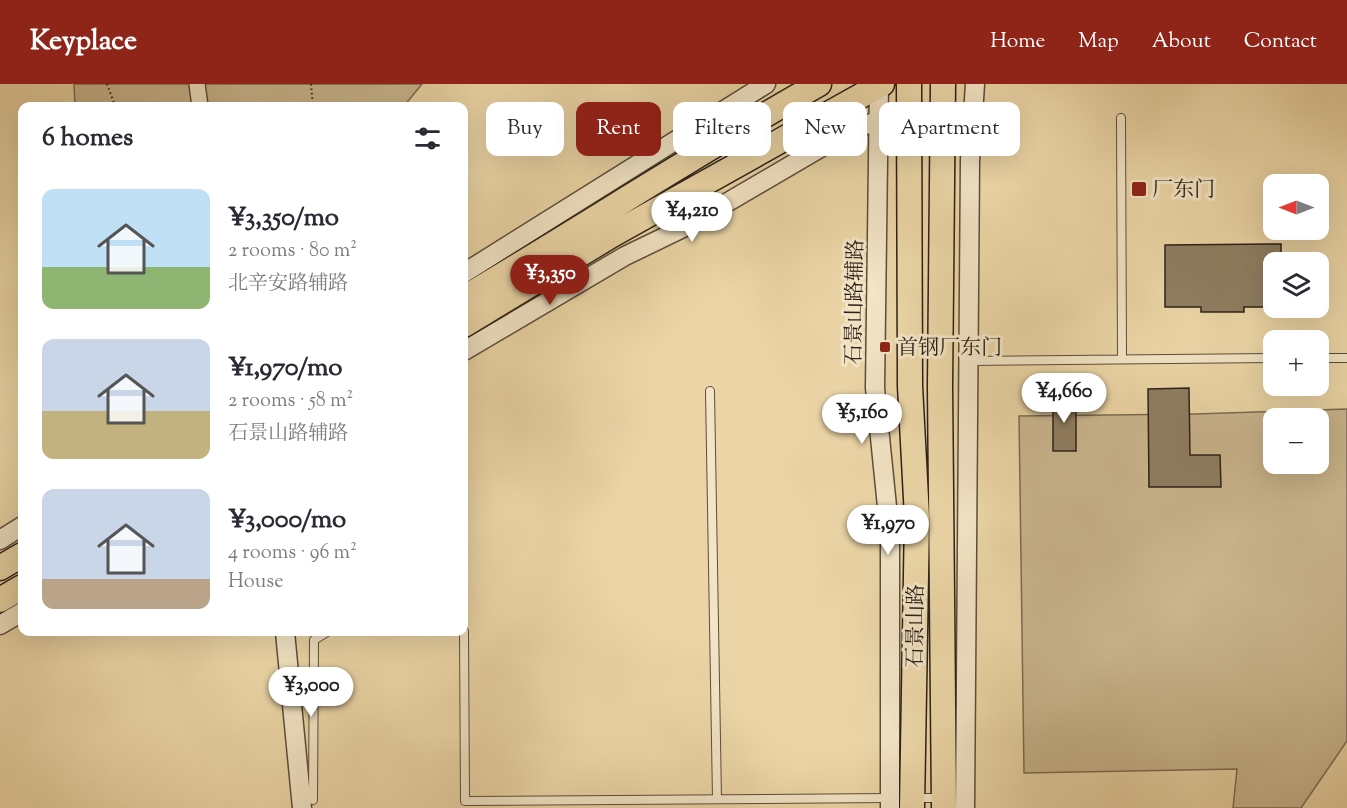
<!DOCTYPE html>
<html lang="en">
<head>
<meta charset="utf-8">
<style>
  body { margin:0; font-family:"Sorts Mill Goudy","Noto Serif SC",serif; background:#f7f7f7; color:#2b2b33; height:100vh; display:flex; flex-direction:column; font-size:22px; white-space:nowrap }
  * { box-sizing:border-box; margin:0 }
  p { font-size:20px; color:#7c7c81 }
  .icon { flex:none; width:33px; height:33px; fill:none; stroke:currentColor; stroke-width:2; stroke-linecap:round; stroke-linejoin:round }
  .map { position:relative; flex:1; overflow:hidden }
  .panel { position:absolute; left:18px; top:18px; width:450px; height:534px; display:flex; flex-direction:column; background:#fff; border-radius:12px; box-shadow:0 6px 24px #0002 }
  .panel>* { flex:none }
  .top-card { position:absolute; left:486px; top:18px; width:570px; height:54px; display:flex; gap:12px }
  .needle { width:39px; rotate:270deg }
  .controls { position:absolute; left:1263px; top:90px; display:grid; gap:12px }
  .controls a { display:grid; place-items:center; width:66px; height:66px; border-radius:12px; background:#fff; box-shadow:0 6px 24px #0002; font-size:30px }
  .price { position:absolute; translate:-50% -51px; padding:0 14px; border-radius:21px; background:#fff; color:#222; font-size:20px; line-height:39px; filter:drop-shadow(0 2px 3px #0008) }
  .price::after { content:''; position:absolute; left:50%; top:36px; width:18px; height:14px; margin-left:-9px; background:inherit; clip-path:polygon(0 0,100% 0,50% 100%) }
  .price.current { background:#8f2418; color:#fff }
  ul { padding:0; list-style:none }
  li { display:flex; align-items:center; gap:18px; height:150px; padding:0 24px }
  li span { display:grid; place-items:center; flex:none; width:168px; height:120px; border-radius:12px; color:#555 }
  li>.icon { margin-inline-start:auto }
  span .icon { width:72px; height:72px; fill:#fffc; stroke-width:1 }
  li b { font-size:26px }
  h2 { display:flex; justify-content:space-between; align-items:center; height:72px; padding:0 24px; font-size:26px }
  .tag { padding:0 21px; border-radius:12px; background:#fff; box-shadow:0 6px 24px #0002; font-size:21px; line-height:54px }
  .tag.current { background:#8f2418; color:#fff }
  header { display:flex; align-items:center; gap:36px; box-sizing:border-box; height:84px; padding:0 30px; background:#8f2418; color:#fff }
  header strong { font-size:28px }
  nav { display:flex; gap:33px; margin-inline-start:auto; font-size:21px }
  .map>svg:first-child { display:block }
</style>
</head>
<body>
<header>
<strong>Keyplace</strong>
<nav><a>Home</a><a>Map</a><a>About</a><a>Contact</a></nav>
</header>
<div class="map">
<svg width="1347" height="724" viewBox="0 0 1347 724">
  <rect width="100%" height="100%" fill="#ebd5a6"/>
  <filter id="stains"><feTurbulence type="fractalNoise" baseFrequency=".00333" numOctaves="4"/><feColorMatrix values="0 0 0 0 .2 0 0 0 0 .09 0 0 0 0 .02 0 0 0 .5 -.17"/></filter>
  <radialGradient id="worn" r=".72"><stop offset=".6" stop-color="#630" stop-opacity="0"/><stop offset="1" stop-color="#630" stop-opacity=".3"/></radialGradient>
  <path fill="#cab68e" stroke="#7a6b54" stroke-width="1.5" fill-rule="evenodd" d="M 74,0 L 422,0 L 404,22 L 75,22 Z
    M 1347,325 L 1347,657 L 1301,724 L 1233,724 L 1237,685 L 1024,689 L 1019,332 L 1195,330 ZM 1274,334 L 1318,334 L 1318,380 L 1274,380 Z"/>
  <path fill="#8f7e62" stroke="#2b2019" stroke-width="1.5" d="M 1281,160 L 1281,178 L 1274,178 L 1274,223 L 1244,223 L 1244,228 L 1201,228 L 1201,223 L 1165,223 L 1165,161 Z
    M 1189,304 L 1190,371 L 1220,371 L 1221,403 L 1149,403 L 1148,305 Z
    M 1053,313 L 1076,313 L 1076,367 L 1053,367 Z"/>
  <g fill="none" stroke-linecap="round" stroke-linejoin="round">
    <g stroke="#5b4d3c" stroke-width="10">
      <path id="service" d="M 1121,34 L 1122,275
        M 1318,274 L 1347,274
        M 969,277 L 1274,274
        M 710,307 L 717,715
        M 464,547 L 465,717 L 891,714
        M 915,714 L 942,714
        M 313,716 L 314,556 L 327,548"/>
    </g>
    <g stroke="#5b4d3c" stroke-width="18">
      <path id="minor" d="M 197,0 L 200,22"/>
    </g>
    <g stroke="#5b4d3c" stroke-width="21">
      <path id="tertiary" d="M 879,0 L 875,304 L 890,452 L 890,724
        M 464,189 L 766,0
        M 464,267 L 625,172 L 687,142 L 851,46 L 909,26
        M 0,456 L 22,442
        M 0,541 L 22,528
        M 285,548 L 302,724
        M 965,724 L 970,76 L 975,0"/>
    </g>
    <g stroke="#2b2019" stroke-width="27">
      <path id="primary" d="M 909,0 L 910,302 L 917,433 L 912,724
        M 943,0 L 940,302 L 944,724
        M 464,214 C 582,144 698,68 819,0
        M 464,241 L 612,151 L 882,0
        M 0,484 L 22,471
        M 0,516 L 22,503"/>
    </g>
    <path stroke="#2b2019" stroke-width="2" stroke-dasharray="1.5 3" stroke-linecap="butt" d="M 107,0 L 115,22
      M 311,0 L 313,22"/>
    <use href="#service" stroke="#f2e4c5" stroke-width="8"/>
    <use href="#minor" stroke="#f2e4c5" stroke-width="15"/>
    <use href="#tertiary" stroke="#f2e4c5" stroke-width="18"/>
    <use href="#primary" stroke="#ebd5a6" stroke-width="24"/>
  </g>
  <g fill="#8f2418" stroke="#f2e4c5" stroke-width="2">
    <rect x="1131" y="97" width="16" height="16" rx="3"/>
    <rect x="879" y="257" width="12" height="12" rx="3"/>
  </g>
  <g text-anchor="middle" stroke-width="6" stroke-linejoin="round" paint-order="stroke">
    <g font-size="21" fill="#2b2019" stroke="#f2e4c5" text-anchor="start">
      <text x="1152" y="112">厂东门</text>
      <text x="897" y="270">首钢厂东门</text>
    </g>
    <g font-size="21" fill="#2b2019" stroke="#f2e4c5">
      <text transform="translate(854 218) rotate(-89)" y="7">石景山路辅路</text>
      <text transform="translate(915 542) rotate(-89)" y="7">石景山路</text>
    </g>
  </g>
  <rect width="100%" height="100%" filter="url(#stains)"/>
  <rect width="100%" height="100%" fill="url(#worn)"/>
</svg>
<div class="controls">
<a><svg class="needle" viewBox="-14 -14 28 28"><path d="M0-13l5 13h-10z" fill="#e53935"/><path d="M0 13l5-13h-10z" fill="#7c7c81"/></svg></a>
<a><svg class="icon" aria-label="layers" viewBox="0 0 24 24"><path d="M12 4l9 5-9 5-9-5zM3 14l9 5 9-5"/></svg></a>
<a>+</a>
<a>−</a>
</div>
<b class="price" style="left:692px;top:159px">¥4,210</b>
<b class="price current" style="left:550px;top:222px">¥3,350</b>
<b class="price" style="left:1064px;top:340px">¥4,660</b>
<b class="price" style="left:862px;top:361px">¥5,160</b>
<b class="price" style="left:888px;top:472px">¥1,970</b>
<b class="price" style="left:311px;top:634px">¥3,000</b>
<div class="top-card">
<a class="tag">Buy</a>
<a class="tag current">Rent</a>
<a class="tag">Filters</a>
<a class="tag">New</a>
<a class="tag">Apartment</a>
</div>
<section class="panel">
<h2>6 homes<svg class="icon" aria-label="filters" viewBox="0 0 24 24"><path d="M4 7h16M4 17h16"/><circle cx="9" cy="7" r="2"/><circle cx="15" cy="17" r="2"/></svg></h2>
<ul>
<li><span style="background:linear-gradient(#bfe0f5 65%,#8fb573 0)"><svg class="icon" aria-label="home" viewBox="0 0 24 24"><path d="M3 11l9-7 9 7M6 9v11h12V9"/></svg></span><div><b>¥3,350/mo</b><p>2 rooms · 80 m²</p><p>北辛安路辅路</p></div></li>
<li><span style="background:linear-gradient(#c9d6e8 60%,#c2b280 0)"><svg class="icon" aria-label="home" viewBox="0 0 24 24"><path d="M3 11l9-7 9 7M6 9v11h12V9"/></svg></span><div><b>¥1,970/mo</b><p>2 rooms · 58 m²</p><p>石景山路辅路</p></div></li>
<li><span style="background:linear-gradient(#c9d6e8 75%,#b9a48a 0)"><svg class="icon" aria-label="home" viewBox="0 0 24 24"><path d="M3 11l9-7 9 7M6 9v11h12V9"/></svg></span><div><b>¥3,000/mo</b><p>4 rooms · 96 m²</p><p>House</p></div></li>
</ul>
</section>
</div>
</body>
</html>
